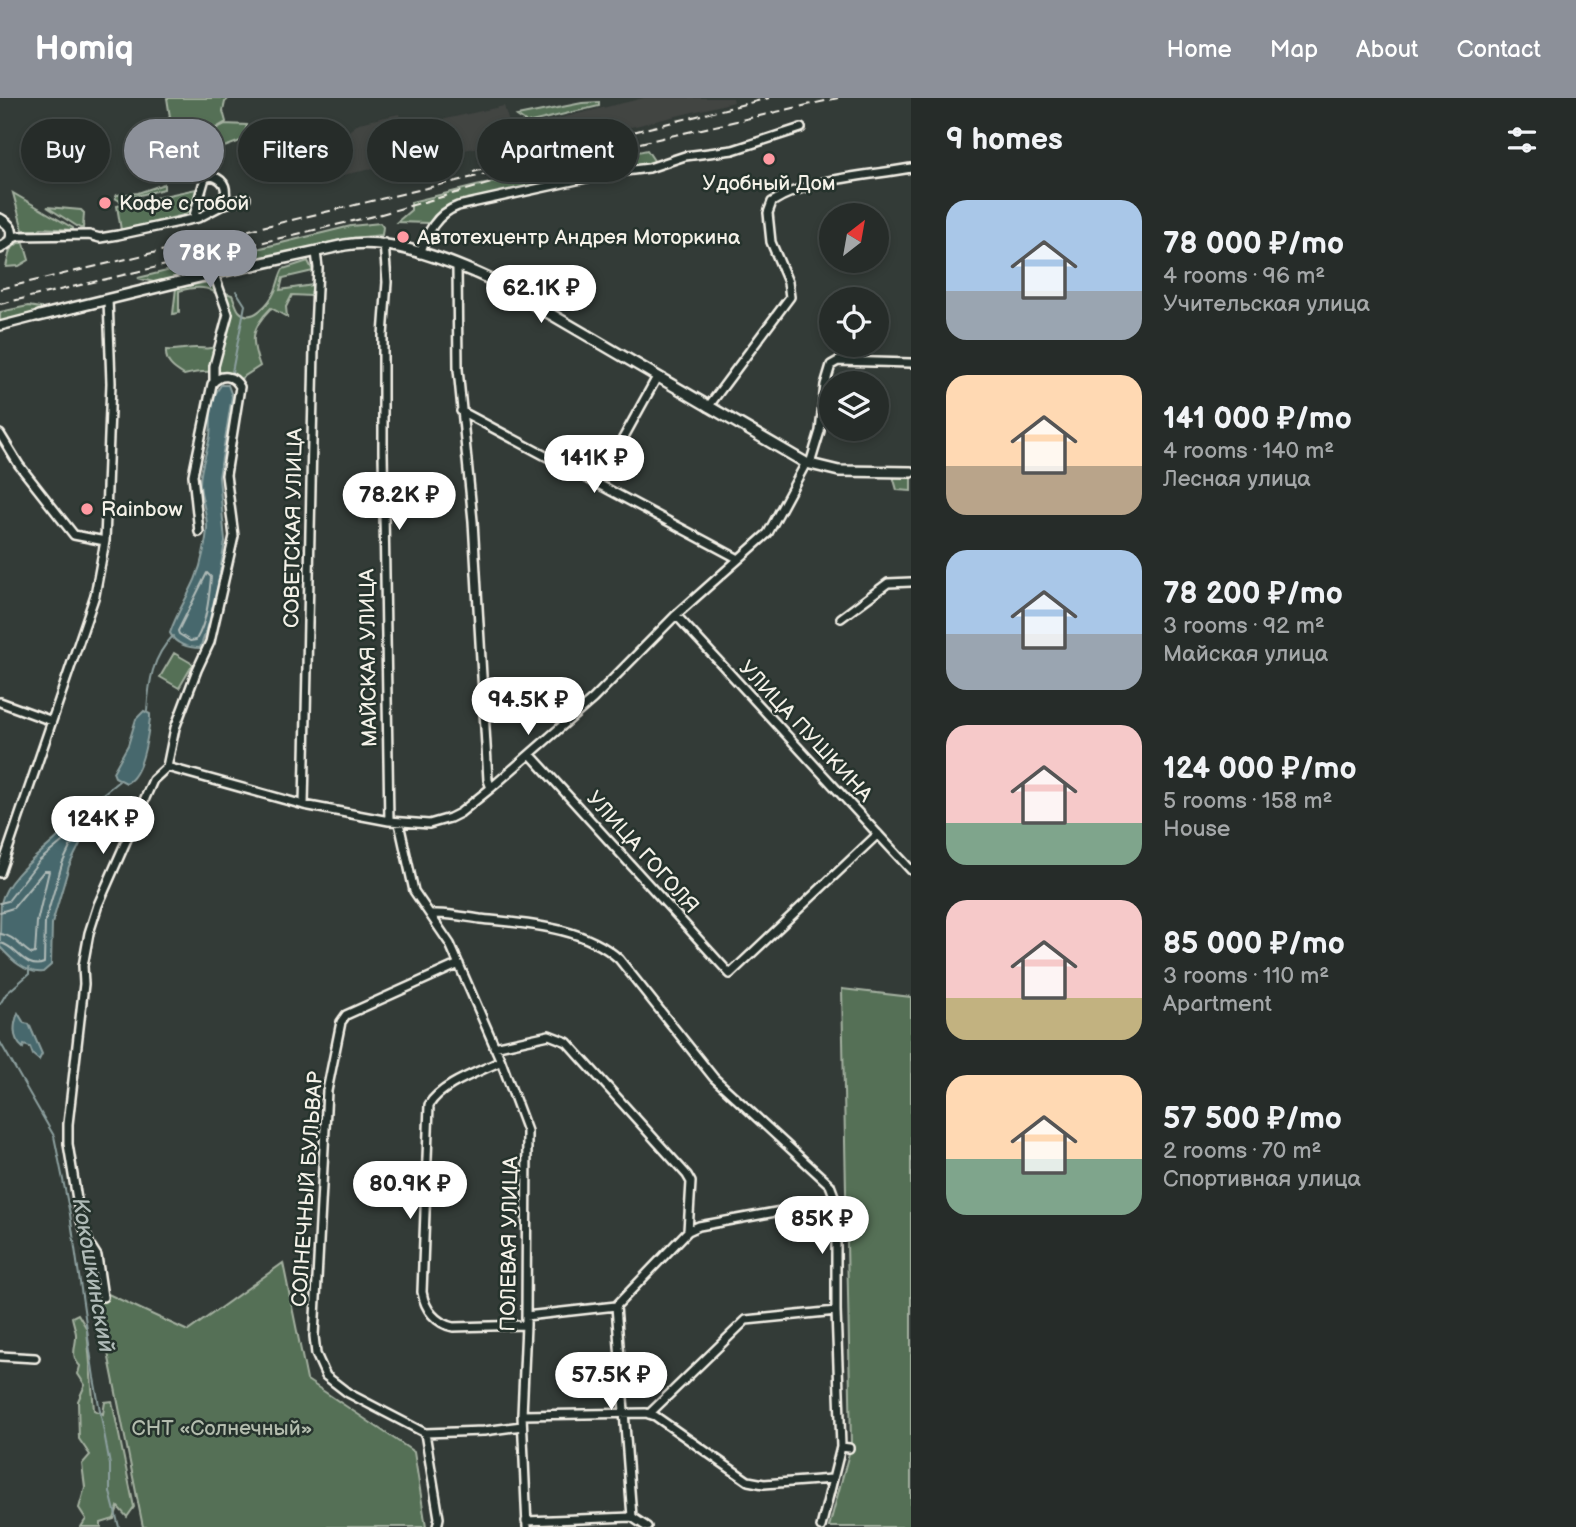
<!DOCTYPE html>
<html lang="en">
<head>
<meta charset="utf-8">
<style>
  body { margin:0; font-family:"Balsamiq Sans",sans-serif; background:#2e3431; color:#f1f3f6; height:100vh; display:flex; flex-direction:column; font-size:26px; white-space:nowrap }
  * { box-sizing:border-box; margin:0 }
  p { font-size:23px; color:#a4a7a8 }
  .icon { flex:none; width:38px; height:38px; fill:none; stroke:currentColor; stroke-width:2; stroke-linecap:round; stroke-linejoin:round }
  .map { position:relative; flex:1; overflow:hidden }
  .side { display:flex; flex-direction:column; background:#262c29; width:665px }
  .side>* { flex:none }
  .guide { position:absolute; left:21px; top:21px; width:665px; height:63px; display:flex; gap:14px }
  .needle { width:46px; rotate:31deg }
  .buttons { position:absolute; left:819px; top:105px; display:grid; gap:14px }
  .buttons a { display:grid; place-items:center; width:70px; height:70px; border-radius:50%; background:#262c29; box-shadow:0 4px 10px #0003,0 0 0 2px #424846; font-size:35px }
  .price { position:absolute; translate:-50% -60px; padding:0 16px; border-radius:24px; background:#fff; color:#222; font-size:23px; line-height:46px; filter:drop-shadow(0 2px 4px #0008) }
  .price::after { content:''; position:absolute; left:50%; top:42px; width:21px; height:16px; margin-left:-10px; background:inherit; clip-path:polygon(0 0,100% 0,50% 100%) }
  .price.current { background:#8c9099; color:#fff }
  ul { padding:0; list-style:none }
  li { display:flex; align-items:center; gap:21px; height:175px; padding:0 35px }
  li span { display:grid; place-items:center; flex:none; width:196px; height:140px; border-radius:21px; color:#555 }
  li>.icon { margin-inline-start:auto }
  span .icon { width:84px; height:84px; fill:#fffc; stroke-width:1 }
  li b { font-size:30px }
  h2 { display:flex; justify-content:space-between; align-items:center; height:84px; padding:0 35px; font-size:30px }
  .pill { padding:0 24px; border-radius:32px; background:#262c29; box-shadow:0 4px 10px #0003,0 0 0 2px #424846; font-size:24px; line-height:63px }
  .pill.current { background:#8c9099; color:#fff }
  header { display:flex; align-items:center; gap:42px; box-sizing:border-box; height:98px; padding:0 35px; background:#8c9099; color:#fff }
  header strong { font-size:33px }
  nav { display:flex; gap:38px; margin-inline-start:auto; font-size:24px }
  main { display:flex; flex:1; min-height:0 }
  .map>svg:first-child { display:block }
</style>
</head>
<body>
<header>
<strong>Homiq</strong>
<nav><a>Home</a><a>Map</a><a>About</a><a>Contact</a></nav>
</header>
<main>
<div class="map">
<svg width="911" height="1429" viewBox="0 0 911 1429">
  <rect width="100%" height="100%" fill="#333b37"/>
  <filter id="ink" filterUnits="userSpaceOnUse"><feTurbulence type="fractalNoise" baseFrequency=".0143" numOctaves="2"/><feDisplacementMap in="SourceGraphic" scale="14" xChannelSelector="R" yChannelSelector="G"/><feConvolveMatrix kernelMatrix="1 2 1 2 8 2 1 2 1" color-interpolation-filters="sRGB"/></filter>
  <g filter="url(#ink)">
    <path fill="#434543" d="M 644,0 L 733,0 L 734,4 L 523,55 L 518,41 L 328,80 L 323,60 L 327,51 L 359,25 L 399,16 L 401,31 L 504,8 L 511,32 Z"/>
    <path fill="#557057" stroke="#a4b0a0" stroke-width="2" d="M 167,0 L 229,0 L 225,4 L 223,13 L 226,24 L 209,34 L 225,26 L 247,27 L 243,42 L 211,54 L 194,74 L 168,73 L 169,20 L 174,22 L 170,19 Z
      M 599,4 L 599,8 L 527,25 L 517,18 L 582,5 Z
      M 647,52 L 655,64 L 651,66 L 457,105 L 448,109 L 429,125 L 397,124 L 411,112 L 411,104 L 476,88 Z
      M 164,86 L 164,91 L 124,101 L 123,105 L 115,100 L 117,97 L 138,95 Z
      M 196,91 L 191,113 L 184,117 L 121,132 L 117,108 Z
      M 13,95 L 73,130 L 73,132 L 41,130 L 38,132 L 23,132 Z
      M 47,109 L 81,112 L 84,115 L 83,130 L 80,130 Z
      M 380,125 L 383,129 L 382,137 L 344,141 L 157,185 L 138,180 L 351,128 Z
      M 18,145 L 24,145 L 29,162 L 19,168 L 6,169 L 10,152 Z
      M 308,163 L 313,173 L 283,180 L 280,192 L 313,187 L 311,198 L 292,197 L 286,209 L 287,219 L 271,210 C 251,230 250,242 260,268 L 240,281 C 222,272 203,272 184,277 C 174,271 165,265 166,252 C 178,253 185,250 196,250 C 206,250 210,252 219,248 C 225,213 229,179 179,193 L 179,215 L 173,216 L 176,190 L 203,185 L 215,185 L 217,192 L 232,197 C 234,201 236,209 239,213 C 252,227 270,204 275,193 C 278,186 279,178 283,171 Z
      M 28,208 L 41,210 L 40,215 L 0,224 L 0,214 Z
      M 893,378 L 911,379 L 911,393 L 897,392 Z
      M 174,555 L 193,566 L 179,590 L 160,579 Z
      M 842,891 L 911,899 L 911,1429 L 829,1429 L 851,1348 Z
      M 283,1165 L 307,1282 L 414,1354 L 426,1429 L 143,1429 L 97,1200 L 103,1199 L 106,1195 L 188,1233 Z
      M 78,1216 L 87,1231 L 94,1312 L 103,1316 L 105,1304 L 112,1303 L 134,1409 L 127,1419 L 118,1409 L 114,1421 L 101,1425 L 101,1429 L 81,1429 L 86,1421 L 79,1410 L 85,1389 L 82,1366 L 90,1357 L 79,1341 L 78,1303 L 85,1287 L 78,1276 L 80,1268 C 69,1256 77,1249 76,1236 C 75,1230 73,1224 72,1219 Z"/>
    <path fill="#47686d" stroke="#8c9f9e" stroke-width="2" d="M 221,287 L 228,287 L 232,298 L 219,379 L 225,443 L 214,512 L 200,550 C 188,550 175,546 170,535 C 179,507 197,488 203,456 C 205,447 207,437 207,429 C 207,415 201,400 200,386 C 200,369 207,355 210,338 C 213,315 205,310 221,287 Z
      M 144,613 L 150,616 L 150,620 C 148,637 142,679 126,685 L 115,679 L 113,674 L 128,647 L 136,621 Z
      M 96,698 L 101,701 L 101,709 L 104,714 L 95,729 L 83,740 L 69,768 L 52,826 L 51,867 L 43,874 C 25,876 11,861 0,849 C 0,835 0,819 1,805 C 7,778 41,756 60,737 C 71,725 81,712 91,699 Z
      M 18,915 L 24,925 L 29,926 L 42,956 L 39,962 L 33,957 L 30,949 L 24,947 L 23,950 C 12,941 13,928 18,915 Z"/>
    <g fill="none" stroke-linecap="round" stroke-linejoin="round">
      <path stroke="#afbab7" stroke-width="2" d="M 207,475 L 211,479 C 209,500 207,524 196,542 L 190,543 L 179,536 L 178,533 Z
        M 0,805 L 8,803 L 39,763 L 68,739 L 72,739 L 73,743 L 62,766 L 45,824 L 44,865 C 25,873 16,847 0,845
        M 0,814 L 13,810 L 44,773 L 49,773 L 37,824 L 35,855 L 32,856 C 20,849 14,837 0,836"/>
      <path stroke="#8c9f9e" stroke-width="2" d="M 232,274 L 245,207 L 236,193
        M 147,613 C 149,584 152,559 173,538
        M 99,699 L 119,683
        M 0,906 L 6,896 L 29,876 L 29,870
        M 0,944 L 54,1038 L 70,1116 L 94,1280 L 110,1367 L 110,1394 L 119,1429"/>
      <g stroke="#f4f1e8" stroke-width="12">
        <path id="minor" d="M 193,121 L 205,80 L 212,78 C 228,83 226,93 225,106
          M 11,141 L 18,138 L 89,137 L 100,140 L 118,137 L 198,120 L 225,106 L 246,100
          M 384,145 L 387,184 L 383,238 L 383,354 L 389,723
          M 420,156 C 427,135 436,116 458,108 L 609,75 L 649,70 L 685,58 L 733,52 L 801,30
          M 457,168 L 458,271 L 473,423 L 488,682 L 491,690
          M 214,176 L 228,216 L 214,268 L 214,283
          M 0,228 L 39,218
          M 708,309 L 790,199 L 788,184 L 771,144 L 768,115 L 772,104 C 809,80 868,78 911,70
          M 461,313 L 737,460
          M 0,336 L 19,367 L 74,437 L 105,443
          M 810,366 L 820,333 L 825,287 L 831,267 L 838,263 L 911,265
          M 599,384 L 657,279
          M 676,517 L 911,772
          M 841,520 L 888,485 L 911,484
          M 0,604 L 52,623
          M 530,656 L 730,876 L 878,736
          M 167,669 L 304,707 L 389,723 L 429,726 L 450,720 L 460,715 L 491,690 L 593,601 L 676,517 L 768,435 L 806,365
          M 167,669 L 175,630 L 197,572 L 210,544 L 234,438 L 226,377 L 240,289 C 234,277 221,275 212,286 L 193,377 L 199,434
          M 304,707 L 314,251 L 318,170 L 316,154
          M 399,725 L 414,793 L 450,846 L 501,963 L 527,1033 L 526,1227 L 522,1317 L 527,1429
          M 0,775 L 95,497 L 105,443 L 111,285 L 108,201
          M 432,816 C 448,815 465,819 480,821 C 526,826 583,828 619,861 L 714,980 L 830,1087 L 836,1103 L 836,1213
          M 459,866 L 346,917 L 341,924 L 327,993 L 314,1238 L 316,1256 L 326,1278 L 348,1295 L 425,1335 L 484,1333 L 522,1328
          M 494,949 L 549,937 L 567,944 L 687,1077 L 691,1084 L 688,1133
          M 501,963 C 479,974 441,986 429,1007 L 422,1194 C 425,1212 436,1225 453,1229 L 526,1227
          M 103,1199 L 97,1158 L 90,1147 L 80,1120 L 68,1046 L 68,1026 L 84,886 L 83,868 L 89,835 L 98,807 L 153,682 L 167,669
          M 616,1208 L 632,1419
          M 526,1218 L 616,1208 L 688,1133 L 699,1128 L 836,1103
          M 0,1258 L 35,1260
          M 649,1316 L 746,1222 L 836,1213 L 841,1349 L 849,1350
          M 522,1317 L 646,1315 L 655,1318 L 748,1383 L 764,1386 L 832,1381
          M 425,1335 L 439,1420 L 437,1429
          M 526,1423 L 632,1419 L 647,1429
          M 821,1429 L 841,1349"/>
      </g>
      <g stroke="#f4f1e8" stroke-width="14">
        <path id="tertiary" d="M 0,121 C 9,126 15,132 10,143 L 0,150
          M 39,218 L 216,175 L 345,147 C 390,138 453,164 494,183 L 806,365 L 839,373 L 911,374"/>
      </g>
      <use href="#minor" stroke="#26332d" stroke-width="7"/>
      <use href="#tertiary" stroke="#26332d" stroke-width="9"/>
      <path stroke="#f4f1e8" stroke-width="2" stroke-dasharray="10 5" stroke-linecap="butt" d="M 473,74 L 769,0
        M 0,191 L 486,76
        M 0,206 L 374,118 L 609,52 L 838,0"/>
    </g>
  </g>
  <g fill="#ff9aa2" stroke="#26332d" stroke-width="2.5">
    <circle cx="769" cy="61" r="7"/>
    <circle cx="105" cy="105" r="7"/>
    <circle cx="403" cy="139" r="7"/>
    <circle cx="87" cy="411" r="7"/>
  </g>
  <g text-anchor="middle" stroke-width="5" stroke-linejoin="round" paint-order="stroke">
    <g font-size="21" fill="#f4f1e8" stroke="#26332d" text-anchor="start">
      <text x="769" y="92" text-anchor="middle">Удобный Дом</text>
      <text x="119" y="112">Кофе с тобой</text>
      <text x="417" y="146">Автотехцентр Андрея Моторкина</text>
      <text x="101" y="418">Rainbow</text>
    </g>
    <g font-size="21" fill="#f4f1e8" stroke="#26332d">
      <text transform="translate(293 430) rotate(-89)" y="7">СОВЕТСКАЯ УЛИЦА</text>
      <text transform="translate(368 560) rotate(-91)" y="7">МАЙСКАЯ УЛИЦА</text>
      <text transform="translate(806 633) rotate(47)" y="7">УЛИЦА ПУШКИНА</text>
      <text transform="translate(643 754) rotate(48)" y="7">УЛИЦА ГОГОЛЯ</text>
      <text transform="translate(307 1091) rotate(-86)" y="7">СОЛНЕЧНЫЙ БУЛЬВАР</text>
      <text transform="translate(509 1146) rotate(-89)" y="7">ПОЛЕВАЯ УЛИЦА</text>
    </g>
    <g font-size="21" fill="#b4bdae" stroke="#26332d">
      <text x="222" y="1337">СНТ «Солнечный»</text>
    </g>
    <g font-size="23" font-style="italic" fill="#afbab7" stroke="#26332d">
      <text transform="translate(94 1177) rotate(80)" y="8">Кокошкинский</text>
    </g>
  </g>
</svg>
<div class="buttons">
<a><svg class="needle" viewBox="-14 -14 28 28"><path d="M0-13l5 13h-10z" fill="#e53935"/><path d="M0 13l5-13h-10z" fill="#a4a7a8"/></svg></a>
<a><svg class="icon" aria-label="locate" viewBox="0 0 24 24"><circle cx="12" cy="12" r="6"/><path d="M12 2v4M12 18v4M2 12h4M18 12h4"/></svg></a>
<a><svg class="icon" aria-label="layers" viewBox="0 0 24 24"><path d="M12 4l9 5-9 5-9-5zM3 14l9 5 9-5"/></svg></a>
</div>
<b class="price current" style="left:210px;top:192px">78K ₽</b>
<b class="price" style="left:541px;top:227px">62.1K ₽</b>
<b class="price" style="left:594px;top:397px">141K ₽</b>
<b class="price" style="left:399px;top:434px">78.2K ₽</b>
<b class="price" style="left:528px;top:639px">94.5K ₽</b>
<b class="price" style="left:103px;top:758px">124K ₽</b>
<b class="price" style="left:410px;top:1123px">80.9K ₽</b>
<b class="price" style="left:822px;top:1158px">85K ₽</b>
<b class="price" style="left:611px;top:1314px">57.5K ₽</b>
<div class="guide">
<a class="pill">Buy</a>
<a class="pill current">Rent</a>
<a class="pill">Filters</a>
<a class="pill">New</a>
<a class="pill">Apartment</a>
</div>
</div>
<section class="side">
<h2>9 homes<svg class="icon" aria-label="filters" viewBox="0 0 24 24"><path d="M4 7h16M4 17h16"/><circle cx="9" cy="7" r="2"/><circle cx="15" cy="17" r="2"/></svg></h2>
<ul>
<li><span style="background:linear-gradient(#a9c7e8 65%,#9aa5b1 0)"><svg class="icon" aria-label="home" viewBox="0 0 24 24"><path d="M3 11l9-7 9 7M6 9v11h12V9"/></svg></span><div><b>78 000 ₽/mo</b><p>4 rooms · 96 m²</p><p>Учительская улица</p></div></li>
<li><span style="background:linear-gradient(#ffd9b3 65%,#b9a48a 0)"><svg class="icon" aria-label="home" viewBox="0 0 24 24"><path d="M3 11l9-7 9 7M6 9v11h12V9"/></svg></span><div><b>141 000 ₽/mo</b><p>4 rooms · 140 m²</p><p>Лесная улица</p></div></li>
<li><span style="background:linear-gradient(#a9c7e8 60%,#9aa5b1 0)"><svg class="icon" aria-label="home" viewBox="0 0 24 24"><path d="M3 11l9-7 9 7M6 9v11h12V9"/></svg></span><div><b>78 200 ₽/mo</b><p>3 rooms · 92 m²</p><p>Майская улица</p></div></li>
<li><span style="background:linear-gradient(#f6c9c9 70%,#7fa58c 0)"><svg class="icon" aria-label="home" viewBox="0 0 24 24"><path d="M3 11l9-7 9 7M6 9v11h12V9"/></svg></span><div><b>124 000 ₽/mo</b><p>5 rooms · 158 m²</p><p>House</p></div></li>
<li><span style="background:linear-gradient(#f6c9c9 70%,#c2b280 0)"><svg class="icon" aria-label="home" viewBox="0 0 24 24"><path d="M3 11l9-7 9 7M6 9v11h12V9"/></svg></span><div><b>85 000 ₽/mo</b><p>3 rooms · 110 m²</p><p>Apartment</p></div></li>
<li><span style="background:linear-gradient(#ffd9b3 60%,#7fa58c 0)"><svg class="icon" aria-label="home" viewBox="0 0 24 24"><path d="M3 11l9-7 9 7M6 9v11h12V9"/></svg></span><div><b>57 500 ₽/mo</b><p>2 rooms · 70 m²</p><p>Спортивная улица</p></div></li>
</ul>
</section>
</main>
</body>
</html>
